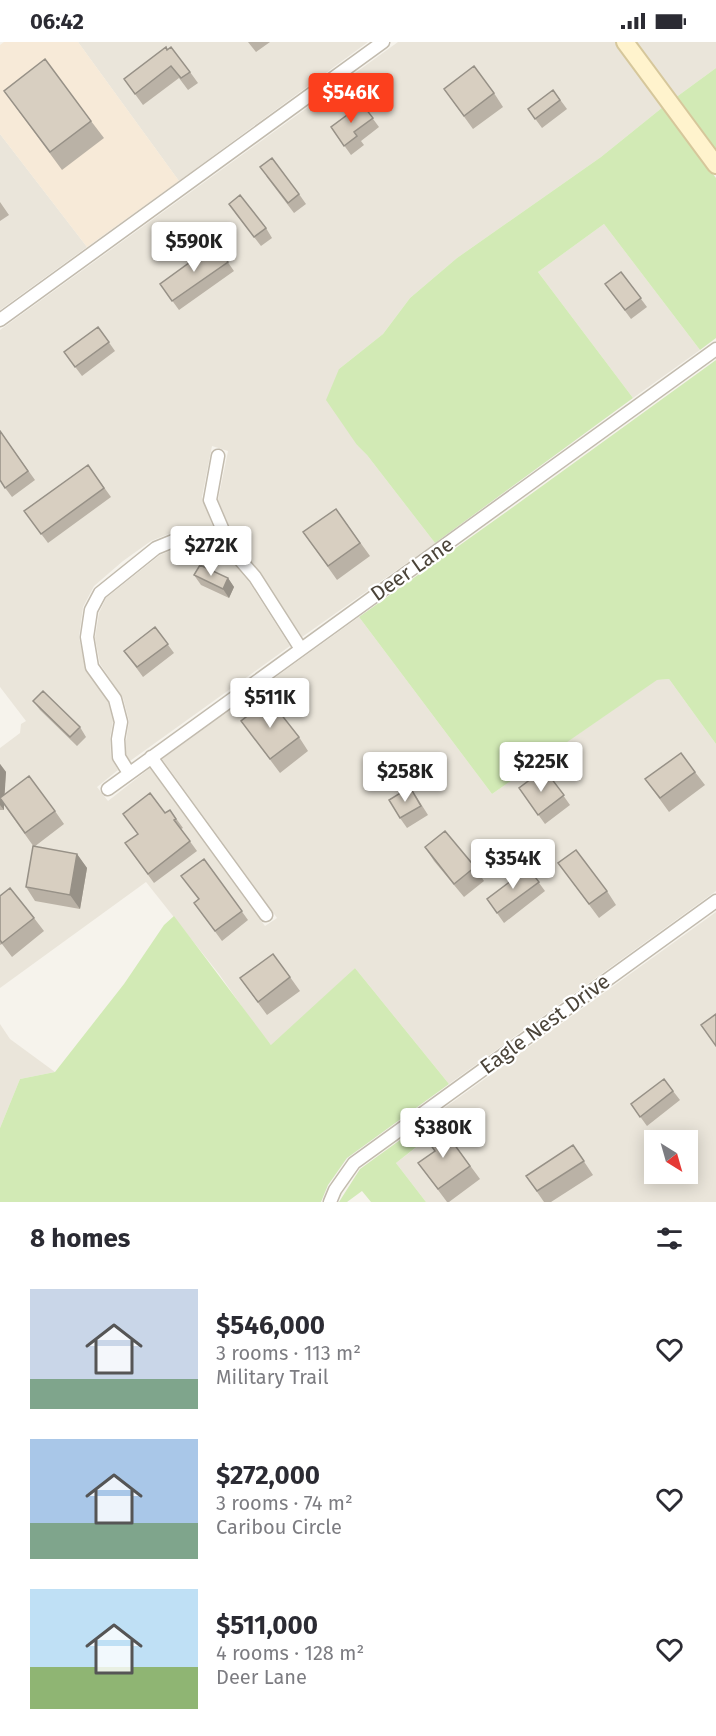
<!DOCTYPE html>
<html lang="en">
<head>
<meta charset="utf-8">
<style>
  body { margin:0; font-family:"Fira Sans",sans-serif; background:#f2f2f3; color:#2b2b33; height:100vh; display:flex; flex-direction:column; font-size:22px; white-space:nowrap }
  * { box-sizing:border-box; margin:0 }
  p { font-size:20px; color:#7c7c81 }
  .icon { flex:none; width:33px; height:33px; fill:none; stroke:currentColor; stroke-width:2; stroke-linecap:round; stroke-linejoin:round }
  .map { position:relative; height:1160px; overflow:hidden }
  .panel { display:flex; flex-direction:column; background:#fff; flex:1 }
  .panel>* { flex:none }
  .needle { width:39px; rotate:143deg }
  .controls { position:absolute; left:644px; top:1088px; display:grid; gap:12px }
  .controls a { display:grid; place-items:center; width:54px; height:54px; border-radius:0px; background:#fff; box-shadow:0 3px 15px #0003; font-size:30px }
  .price { position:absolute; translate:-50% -51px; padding:0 14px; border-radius:6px; background:#fff; color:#222; font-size:20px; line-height:39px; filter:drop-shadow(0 2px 3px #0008) }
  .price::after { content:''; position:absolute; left:50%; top:36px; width:18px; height:14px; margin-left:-9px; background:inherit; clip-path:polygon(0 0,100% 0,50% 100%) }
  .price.active { background:#fc3f1d; color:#fff }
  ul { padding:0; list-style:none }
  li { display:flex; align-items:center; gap:18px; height:150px; padding:0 30px }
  li span { display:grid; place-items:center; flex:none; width:168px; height:120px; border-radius:0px; color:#555 }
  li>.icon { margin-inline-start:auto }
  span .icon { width:72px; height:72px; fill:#fffc; stroke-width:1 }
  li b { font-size:26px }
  h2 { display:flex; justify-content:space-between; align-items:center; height:72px; padding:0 30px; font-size:26px }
  .status { display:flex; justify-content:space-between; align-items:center; height:42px; padding:0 30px; background:#fff; direction:ltr }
  .status svg { height:16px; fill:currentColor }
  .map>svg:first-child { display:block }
</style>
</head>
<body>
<div class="status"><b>06:42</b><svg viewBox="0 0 49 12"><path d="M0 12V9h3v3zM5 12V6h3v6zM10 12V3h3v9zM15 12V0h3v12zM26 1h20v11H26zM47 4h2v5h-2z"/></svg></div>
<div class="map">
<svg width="716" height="1160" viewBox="0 0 716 1160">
  <rect width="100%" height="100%" fill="#f6f3ec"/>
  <path fill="#eae5da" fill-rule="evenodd" d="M 78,0 L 368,0 L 179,139 Z
    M 398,0 L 616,0 L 663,65 L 601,115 L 457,216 L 410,256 L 383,292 L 339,327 L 357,403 L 367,413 L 435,501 L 302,595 L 261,532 L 237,502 L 218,458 L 228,409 L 212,404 L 202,455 L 216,493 L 198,487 L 176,489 L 151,499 L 123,519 L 94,544 L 83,565 L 79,595 L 85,625 L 108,660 L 113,679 L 110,696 L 111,715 L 118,728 L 97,745 L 108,759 L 150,726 L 265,884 L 277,876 L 162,717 L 359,575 L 492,752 L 656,638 L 669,637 L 716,702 L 716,849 L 449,1042 L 355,926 L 272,1004 L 257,986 L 219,932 L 146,840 L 0,946 L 0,706 L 20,691 L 21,682 L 26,679 L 0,645 L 0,288 Z
    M 634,0 L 716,0 L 716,26 L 675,56 Z
    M 0,92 L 87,205 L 0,268 Z
    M 604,182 L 700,308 L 633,356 L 538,230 Z
    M 200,504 L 225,513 L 227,517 L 229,516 L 249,540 L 290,604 L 130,719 L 126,713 L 126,699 L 129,679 L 123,656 L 100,622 L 95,596 L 99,571 L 106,556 L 160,513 L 180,505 Z
    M 716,870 L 716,1160 L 426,1160 L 396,1121 L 434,1092 L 425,1080 ZM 654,1098 L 687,1098 L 687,1131 L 654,1131 Z
    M 0,982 L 10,997 L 55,1030 L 20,1037 L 0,1086 Z"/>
  <path fill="#f7ead8" d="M 4,0 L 78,0 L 179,139 L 87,205 L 0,92 L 0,3 Z"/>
  <path fill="#d2eab5" d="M 716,26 L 716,111 L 675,56 Z
    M 663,65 L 716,136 L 716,296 L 700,308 L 604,182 L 538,230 L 633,356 L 435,501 L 367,413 L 357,403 L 326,358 L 339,327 L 383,292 L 410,256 L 457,216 L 601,115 Z
    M 716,318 L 716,702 L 669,637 L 657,638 L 492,752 L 359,575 L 509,468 Z
    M 174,874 L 271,1003 L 355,926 L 449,1042 L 347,1116 L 328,1143 L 321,1160 L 0,1160 L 0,1086 L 20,1037 L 55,1030 L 124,942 L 164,883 Z
    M 425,1080 L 434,1091 L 396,1121 L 426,1160 L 371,1160 L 362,1149 L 347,1160 L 339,1160 L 360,1127 Z"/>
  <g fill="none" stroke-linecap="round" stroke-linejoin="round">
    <g stroke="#c2bbae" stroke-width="15">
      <path id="street" d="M 0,278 L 383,0
        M 218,414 L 210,458 L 231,507
        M 151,715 L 266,873
        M 129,731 L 119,715 L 118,697 L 121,680 L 115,657 L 92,625 L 87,595 L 91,568 L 100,551 L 156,506 L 178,497 L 200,496 L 231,507 L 255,535 L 301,607
        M 108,747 L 716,307
        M 330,1160 L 335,1148 L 354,1121 L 716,859"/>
    </g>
    <g stroke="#d6c79b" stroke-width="20">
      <path id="secondary" d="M 625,0 L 716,123"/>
    </g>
    <use href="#street" stroke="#fff" stroke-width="12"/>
    <use href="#secondary" stroke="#fff3cd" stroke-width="16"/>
  </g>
  <path fill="#bab2a6" d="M 248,0 L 270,0 L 256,10 Z
    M 166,5 L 190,30 L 198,41 L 188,48 L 179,36 L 143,63 L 124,37 Z
    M 444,47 L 494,51 L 503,65 L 473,87 Z
    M 553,48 L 567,67 L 542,86 L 528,67 Z
    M 4,49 L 91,79 L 104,96 L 62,128 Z
    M 362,62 L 379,85 L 361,99 L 364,103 L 351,113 L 331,85 Z
    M 266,134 L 299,152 L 306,162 L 294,171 Z
    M 0,160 L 9,173 L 0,179 Z
    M 235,171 L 266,186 L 272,196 L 261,204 Z
    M 215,202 L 234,229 L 179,268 L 160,242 Z
    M 621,230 L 647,265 L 631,277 L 605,242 Z
    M 98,285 L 115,309 L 82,334 L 64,310 Z
    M 0,389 L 35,438 L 12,455 L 0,439 Z
    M 88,423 L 111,455 L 48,501 L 24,469 Z
    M 336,467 L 370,514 L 337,538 L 303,490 Z
    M 194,533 L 228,536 L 234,545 L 229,556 L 201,543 Z
    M 155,585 L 174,611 L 143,635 L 124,609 Z
    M 33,659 L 80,685 L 86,695 L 77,704 L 40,668 Z
    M 241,679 L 299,695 L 308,709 L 280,731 Z
    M 0,722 L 6,730 L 4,753 L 55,769 L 64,782 L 34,805 L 4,763 L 4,768 L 0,768 Z
    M 695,730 L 705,743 L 669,770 L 645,737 Z
    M 551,736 L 570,763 L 545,782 L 519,746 L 546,740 Z
    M 416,754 L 428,773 L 407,786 L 400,776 Z
    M 170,768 L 183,786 L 181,787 L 197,809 L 154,841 L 132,811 L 138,792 Z
    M 425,805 L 475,825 L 484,839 L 464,855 L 434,819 Z
    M 77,812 L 87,826 L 80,867 L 35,859 L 26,845 Z
    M 204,817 L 248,878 L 222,899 L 194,861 L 198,857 Z
    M 558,821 L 607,849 L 616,863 L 599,876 Z
    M 528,826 L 545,849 L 504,881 L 487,857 Z
    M 0,854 L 34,876 L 44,889 L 12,915 L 2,902 L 0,903 Z
    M 290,935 L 300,949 L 267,973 L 240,936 Z
    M 673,1049 L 680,1058 L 647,1084 L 631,1062 Z
    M 441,1084 L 480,1137 L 449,1160 L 447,1160 L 418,1121 L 435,1109 Z
    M 573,1103 L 593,1133 L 551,1160 L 544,1160 L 526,1134 Z"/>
  <path fill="#979187" d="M 228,536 L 234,545 L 229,556 L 223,547 Z
    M 0,722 L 6,730 L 4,763 L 0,758 Z
    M 0,758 L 4,763 L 4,768 L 0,763 Z
    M 77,812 L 87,826 L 80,867 L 70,853 Z"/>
  <path fill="#d8cfc1" stroke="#979187" stroke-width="1.5" d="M 166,5 L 167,8 L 171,5 L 190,30 L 181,36 L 171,24 L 135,52 L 124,37 Z
    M 45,17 L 91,79 L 50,110 L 4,49 Z
    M 474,24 L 494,51 L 464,74 L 444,47 Z
    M 553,48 L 560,58 L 535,77 L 528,67 Z
    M 362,62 L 373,76 L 354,90 L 357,94 L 344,104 L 331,85 Z
    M 272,116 L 299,152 L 288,161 L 260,125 Z
    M 240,153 L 266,186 L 254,195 L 229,162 Z
    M 215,202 L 228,220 L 172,259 L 160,242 Z
    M 621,230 L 641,256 L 625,268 L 605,242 Z
    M 98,285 L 109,300 L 75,325 L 64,310 Z
    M 0,389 L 28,429 L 5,446 L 0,438 Z
    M 88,423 L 104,446 L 41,492 L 24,469 Z
    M 336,467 L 360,501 L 328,524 L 303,490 Z
    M 200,523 L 228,536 L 223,547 L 194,533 Z
    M 155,585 L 168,602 L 137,625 L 124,609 Z
    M 43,649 L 80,685 L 70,695 L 33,659 Z
    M 269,657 L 299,695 L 270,717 L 241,679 Z
    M 681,711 L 695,730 L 660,756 L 645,737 Z
    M 539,731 L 546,740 L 551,736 L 564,753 L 538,773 L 519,746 Z
    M 29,734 L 55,769 L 25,791 L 0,756 Z
    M 410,745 L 421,764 L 400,776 L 389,758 Z
    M 150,751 L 165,771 L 170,768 L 176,777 L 174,778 L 190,799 L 148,832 L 125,801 L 138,792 L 123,772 Z
    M 445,789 L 475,825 L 454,842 L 425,805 Z
    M 33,804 L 77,812 L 70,853 L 26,845 Z
    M 576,808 L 607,849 L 589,862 L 558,821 Z
    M 204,817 L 242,869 L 215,889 L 194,861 L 199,857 L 181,834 Z
    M 528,826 L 539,840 L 497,871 L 487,857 Z
    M 10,846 L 34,876 L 2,901 L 0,898 L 0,854 Z
    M 273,912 L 290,935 L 258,960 L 240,936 Z
    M 716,972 L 716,1004 L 701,983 Z
    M 664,1037 L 673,1049 L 640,1075 L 631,1062 Z
    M 441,1084 L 470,1124 L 438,1147 L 418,1121 L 435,1109 L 425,1095 Z
    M 573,1103 L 584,1119 L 537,1149 L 526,1134 Z"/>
  <g text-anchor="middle" stroke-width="4.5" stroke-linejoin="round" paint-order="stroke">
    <g font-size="21" fill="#4b4439" stroke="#fff">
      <text transform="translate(412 527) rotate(-35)" y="7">Deer Lane</text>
      <text transform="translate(545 982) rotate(-36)" y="7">Eagle Nest Drive</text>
    </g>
  </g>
</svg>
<div class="controls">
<a><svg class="needle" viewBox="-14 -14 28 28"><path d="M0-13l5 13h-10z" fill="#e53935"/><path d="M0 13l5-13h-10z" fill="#7c7c81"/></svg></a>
</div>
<b class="price active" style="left:351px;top:82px">$546K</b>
<b class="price" style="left:194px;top:231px">$590K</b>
<b class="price" style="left:211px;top:535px">$272K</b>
<b class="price" style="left:270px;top:687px">$511K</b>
<b class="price" style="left:541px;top:751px">$225K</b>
<b class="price" style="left:405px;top:761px">$258K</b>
<b class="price" style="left:513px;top:848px">$354K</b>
<b class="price" style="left:443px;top:1117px">$380K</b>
</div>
<section class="panel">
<h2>8 homes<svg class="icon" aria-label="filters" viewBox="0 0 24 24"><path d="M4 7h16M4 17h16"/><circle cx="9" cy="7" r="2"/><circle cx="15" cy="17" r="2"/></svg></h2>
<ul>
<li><span style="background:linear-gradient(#c9d6e8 75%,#7fa58c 0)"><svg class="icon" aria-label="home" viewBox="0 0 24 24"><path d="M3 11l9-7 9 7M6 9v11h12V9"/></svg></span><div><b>$546,000</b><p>3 rooms · 113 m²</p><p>Military Trail</p></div><svg class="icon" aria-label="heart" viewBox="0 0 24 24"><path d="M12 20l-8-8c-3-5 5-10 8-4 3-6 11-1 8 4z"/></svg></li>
<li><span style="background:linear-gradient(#a9c7e8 70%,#7fa58c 0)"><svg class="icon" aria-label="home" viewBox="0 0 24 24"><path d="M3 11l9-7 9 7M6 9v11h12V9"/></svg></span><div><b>$272,000</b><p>3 rooms · 74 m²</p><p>Caribou Circle</p></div><svg class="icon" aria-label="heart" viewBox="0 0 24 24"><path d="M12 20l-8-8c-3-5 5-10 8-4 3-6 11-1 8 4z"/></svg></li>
<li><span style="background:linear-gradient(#bfe0f5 65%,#8fb573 0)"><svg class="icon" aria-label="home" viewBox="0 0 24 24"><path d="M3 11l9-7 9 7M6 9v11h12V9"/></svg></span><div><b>$511,000</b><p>4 rooms · 128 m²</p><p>Deer Lane</p></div><svg class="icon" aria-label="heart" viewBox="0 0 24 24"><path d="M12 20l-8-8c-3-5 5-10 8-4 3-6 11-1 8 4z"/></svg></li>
</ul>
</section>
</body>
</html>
